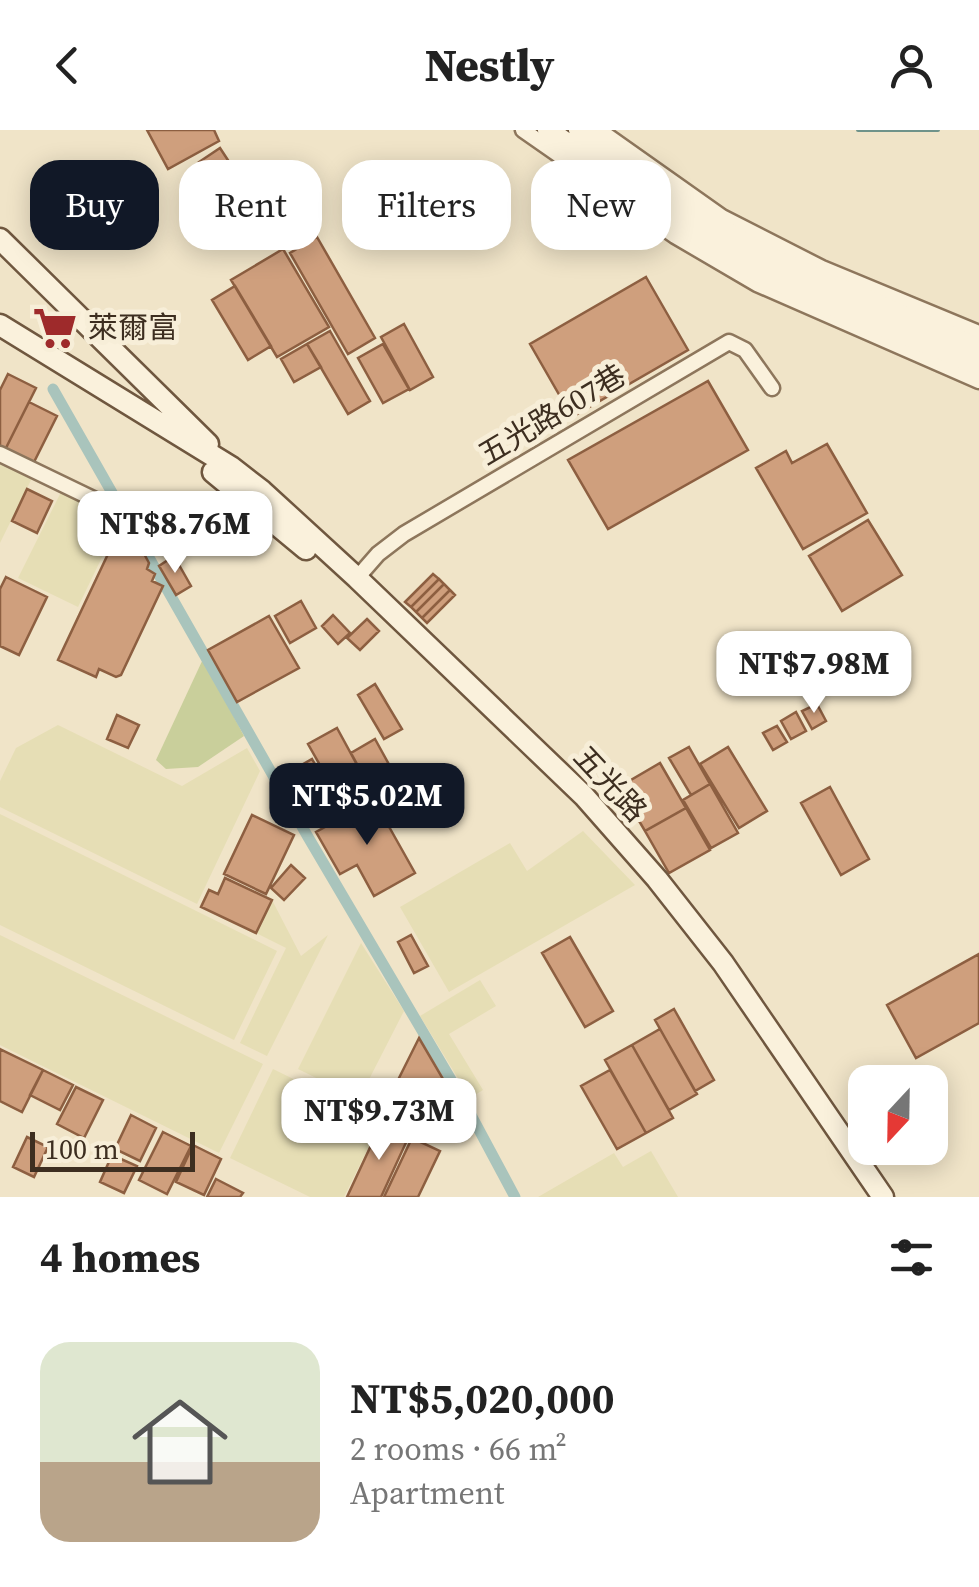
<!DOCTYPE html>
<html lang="en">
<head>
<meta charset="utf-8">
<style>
  body { margin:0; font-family:"Source Serif 4","Noto Sans TC",serif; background:#f6f6f6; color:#222; height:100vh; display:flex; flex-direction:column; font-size:38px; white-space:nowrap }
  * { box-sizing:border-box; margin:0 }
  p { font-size:32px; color:#767676 }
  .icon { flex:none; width:55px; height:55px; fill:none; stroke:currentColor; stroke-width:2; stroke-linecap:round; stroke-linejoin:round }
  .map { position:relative; height:1067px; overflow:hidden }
  .drawer { display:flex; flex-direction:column; background:#fff; flex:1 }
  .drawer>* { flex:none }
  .hud { position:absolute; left:30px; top:30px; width:920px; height:90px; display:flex; gap:20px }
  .needle { width:65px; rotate:202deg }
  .buttons { position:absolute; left:848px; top:935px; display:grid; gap:20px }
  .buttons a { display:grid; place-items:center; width:100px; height:100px; border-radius:20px; background:#fff; box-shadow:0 5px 25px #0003; font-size:50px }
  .scale { position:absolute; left:30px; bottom:25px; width:165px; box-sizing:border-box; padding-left:10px; border:5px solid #3d2e20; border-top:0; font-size:28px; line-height:35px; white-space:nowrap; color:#3d2e20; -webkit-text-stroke:8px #f7eed8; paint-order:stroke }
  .price { position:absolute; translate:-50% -85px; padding:0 22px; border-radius:20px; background:#fff; color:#222; font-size:32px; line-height:65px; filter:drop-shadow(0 2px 5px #0008) }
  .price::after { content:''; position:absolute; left:50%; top:60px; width:30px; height:22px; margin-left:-15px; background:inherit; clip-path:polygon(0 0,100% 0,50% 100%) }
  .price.current { background:#111827; color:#fff }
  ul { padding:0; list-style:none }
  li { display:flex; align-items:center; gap:30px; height:250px; padding:0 40px }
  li+li { border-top:2px solid #e0e0e0 }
  li span { display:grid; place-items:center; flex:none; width:280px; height:200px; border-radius:30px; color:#555 }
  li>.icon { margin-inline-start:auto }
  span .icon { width:120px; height:120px; fill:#fffc; stroke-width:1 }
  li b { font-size:42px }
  h2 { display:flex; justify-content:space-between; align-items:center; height:120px; padding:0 40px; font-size:42px }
  .chip { padding:0 35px; border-radius:30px; background:#fff; box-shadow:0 5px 25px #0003; font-size:35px; line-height:90px }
  .chip.current { background:#111827; color:#fff }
  header { display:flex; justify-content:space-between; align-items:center; height:130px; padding:0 40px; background:#fff; font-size:45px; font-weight:800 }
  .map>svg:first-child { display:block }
</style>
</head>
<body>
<header><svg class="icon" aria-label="back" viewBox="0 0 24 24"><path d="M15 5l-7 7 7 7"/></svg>Nestly<svg class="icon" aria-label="person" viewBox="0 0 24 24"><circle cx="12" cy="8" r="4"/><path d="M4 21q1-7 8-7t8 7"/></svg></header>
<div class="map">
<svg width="979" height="1067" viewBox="0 0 979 1067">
  <rect width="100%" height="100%" fill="#f0e4c8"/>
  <path fill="#e6deb5" d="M 0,330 L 33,346 L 0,413 Z
    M 62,360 L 112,384 L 118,394 L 78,477 L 18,448 Z
    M 58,595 L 182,656 L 247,618 L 260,641 L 197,774 L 0,677 L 0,651 L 16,618 Z
    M 0,684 L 277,821 L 234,910 L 0,795 Z
    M 583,701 L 635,755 L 449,862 L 400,777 L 510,713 L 527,741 Z
    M 272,770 L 301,826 L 328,805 L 267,926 L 240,913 L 286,818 L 256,803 Z
    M 0,805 L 263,934 L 219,1023 L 0,915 Z
    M 361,813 L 404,881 L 359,969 L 298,939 Z
    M 480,850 L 496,876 L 449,904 L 483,960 L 470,968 L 420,886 Z
    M 273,939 L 381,992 L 344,1067 L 310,1067 L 230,1028 Z
    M 651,1021 L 678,1067 L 538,1067 L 614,1023 L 623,1037 Z"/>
  <path fill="#c9cf9b" d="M 203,529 L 244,606 L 198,637 L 166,639 L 156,630 Z"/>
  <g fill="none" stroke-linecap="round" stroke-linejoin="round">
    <path stroke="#6f938a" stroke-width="4" d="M 858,0 L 938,0"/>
    <path stroke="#a9c4bc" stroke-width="11" d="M 53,259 L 308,707 L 463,970 L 515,1067"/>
  </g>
  <path fill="#cf9f7d" stroke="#8d5f41" stroke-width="2.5" d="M 147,0 L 214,0 L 219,11 L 168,39 Z
    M 220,18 L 237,44 L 216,58 L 199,32 Z
    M 227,58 L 244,87 L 227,97 L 210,68 Z
    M 317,107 L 375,208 L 348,224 L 290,123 Z
    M 283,119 L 329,197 L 277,227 L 231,150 Z
    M 646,147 L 688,220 L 572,287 L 530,214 Z
    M 235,156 L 271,216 L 248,230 L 212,170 Z
    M 404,194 L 433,247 L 410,260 L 381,207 Z
    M 330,201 L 370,271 L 348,284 L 307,214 Z
    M 307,214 L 321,237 L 294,252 L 281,229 Z
    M 383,214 L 409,259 L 383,273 L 358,228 Z
    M 8,244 L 36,258 L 5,320 L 0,318 L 0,260 Z
    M 708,251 L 748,320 L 608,399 L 568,330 Z
    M 29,272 L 57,286 L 33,334 L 5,320 Z
    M 827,314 L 867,383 L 803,419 L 756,338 L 786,321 L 792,333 Z
    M 27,359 L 52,371 L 37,403 L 12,391 Z
    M 125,388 L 149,433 L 147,439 L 155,444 L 152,451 L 163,456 L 121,545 L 116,547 L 99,539 L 96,547 L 58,530 Z
    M 868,390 L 902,445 L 842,481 L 809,426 Z
    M 174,426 L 191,456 L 176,465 L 159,436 Z
    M 433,444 L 439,449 L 411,477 L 405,472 Z
    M 6,447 L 47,467 L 19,525 L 0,516 L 0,459 Z
    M 439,449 L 444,454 L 416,482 L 411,477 Z
    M 444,454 L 450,460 L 422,488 L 416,482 Z
    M 450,460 L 455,465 L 427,493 L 422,488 Z
    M 301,471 L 316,498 L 290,513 L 275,486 Z
    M 333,485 L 350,503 L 338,514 L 322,496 Z
    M 269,486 L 299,538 L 237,572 L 208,520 Z
    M 367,489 L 379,501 L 360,520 L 347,508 Z
    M 375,554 L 402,599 L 384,609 L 358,565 Z
    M 817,574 L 826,591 L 812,599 L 802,581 Z
    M 796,582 L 806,601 L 791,609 L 781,591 Z
    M 117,585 L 139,595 L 128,618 L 107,609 Z
    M 777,596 L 787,612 L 773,620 L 763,603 Z
    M 337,598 L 374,666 L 346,681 L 308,614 Z
    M 375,609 L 397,649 L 372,662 L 351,623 Z
    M 689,617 L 710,654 L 691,665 L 669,628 Z
    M 728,617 L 767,681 L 739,698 L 700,634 Z
    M 312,629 L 335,669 L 307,684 L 284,645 Z
    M 660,633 L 686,678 L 645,701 L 619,657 Z
    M 710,654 L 738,703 L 711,718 L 683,670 Z
    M 830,657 L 869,729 L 841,745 L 801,673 Z
    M 374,670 L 415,743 L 374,766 L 357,735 L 340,744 L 316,702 Z
    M 686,678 L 710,720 L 669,743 L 645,701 Z
    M 252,685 L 294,705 L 266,764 L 224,744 Z
    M 291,735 L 305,748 L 284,770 L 271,758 Z
    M 225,748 L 272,770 L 256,803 L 201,777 L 209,760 L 218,764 Z
    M 411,805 L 428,836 L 414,843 L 398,812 Z
    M 570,807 L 613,881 L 585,897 L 542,823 Z
    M 979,824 L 979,893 L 916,928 L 887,875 Z
    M 674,879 L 714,950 L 695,961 L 655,890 Z
    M 660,899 L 697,964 L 669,980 L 632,915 Z
    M 419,908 L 460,978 L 444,1010 L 383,980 Z
    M 632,915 L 673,988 L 646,1003 L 605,930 Z
    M 0,919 L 43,940 L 22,982 L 0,971 Z
    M 43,940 L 73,955 L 60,980 L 30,965 Z
    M 610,940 L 646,1003 L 617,1019 L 581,956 Z
    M 76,957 L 103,970 L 84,1008 L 57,994 Z
    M 131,985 L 156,998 L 140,1031 L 115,1019 Z
    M 381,994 L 409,1006 L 381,1067 L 347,1067 Z
    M 163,1002 L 191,1016 L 167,1064 L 139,1050 Z
    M 27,1007 L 48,1017 L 34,1047 L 13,1037 Z
    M 412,1008 L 440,1021 L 418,1067 L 384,1067 Z
    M 193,1015 L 221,1029 L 204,1065 L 176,1052 Z
    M 112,1025 L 137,1036 L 124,1063 L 100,1052 Z
    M 216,1049 L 243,1063 L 240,1067 L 207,1067 Z"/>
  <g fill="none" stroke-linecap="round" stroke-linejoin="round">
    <g stroke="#8d765c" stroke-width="19">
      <path id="street" d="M 523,0 L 675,106 L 757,154 L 979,251
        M 599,0 L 722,87 L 822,138 L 979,203
        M 0,324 L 112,378
        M 357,448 L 378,424 L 404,404 L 729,212 L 745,220 L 772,258"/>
    </g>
    <g stroke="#6f573f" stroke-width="25">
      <path id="secondary" d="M 548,0 C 613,46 676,95 746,134 C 819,176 902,201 979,235
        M 579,0 L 646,53 L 764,125 L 979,219
        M 0,109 L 208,314
        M 0,195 L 231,337 L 262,361 L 357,448 L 584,666 L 657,749 L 723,833 L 883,1067
        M 213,342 L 306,419"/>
    </g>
    <use href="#street" stroke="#faf1dc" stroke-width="14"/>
    <use href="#secondary" stroke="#faf1dc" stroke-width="20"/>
  </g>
  <defs>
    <g id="supermarket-bare" transform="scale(3.45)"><path d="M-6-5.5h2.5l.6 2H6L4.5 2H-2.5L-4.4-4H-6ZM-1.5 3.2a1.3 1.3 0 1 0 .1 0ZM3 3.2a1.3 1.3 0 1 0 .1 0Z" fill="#9e2a2b" stroke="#f7eed8" stroke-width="2.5" paint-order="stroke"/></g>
  </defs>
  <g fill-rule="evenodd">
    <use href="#supermarket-bare" x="55" y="198"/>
  </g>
  <g text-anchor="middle" stroke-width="10" stroke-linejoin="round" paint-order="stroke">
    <g font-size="30" fill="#3d2e20" stroke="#f7eed8" text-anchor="start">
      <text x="88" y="208">萊爾富</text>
    </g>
    <g font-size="30" fill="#3d2e20" stroke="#f7eed8">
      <text transform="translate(552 285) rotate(-31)" y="10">五光路607巷</text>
      <text transform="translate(610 654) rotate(47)" y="10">五光路</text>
    </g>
  </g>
</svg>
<div class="buttons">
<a><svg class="needle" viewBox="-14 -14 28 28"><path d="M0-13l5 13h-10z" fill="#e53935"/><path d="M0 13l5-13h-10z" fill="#767676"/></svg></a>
</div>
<div class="scale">100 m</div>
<b class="price" style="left:175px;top:446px">NT$8.76M</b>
<b class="price" style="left:814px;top:586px">NT$7.98M</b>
<b class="price current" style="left:367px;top:718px">NT$5.02M</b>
<b class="price" style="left:379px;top:1033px">NT$9.73M</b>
<div class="hud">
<a class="chip current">Buy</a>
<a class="chip">Rent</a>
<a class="chip">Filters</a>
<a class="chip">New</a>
</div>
</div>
<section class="drawer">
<h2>4 homes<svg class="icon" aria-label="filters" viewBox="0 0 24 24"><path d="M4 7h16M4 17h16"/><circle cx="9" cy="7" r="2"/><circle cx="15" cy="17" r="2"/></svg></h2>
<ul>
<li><span style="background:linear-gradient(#dfe7d0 60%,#b9a48a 0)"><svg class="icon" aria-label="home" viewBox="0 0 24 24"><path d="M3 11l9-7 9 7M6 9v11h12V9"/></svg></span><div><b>NT$5,020,000</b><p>2 rooms · 66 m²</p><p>Apartment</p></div></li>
</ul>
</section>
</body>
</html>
